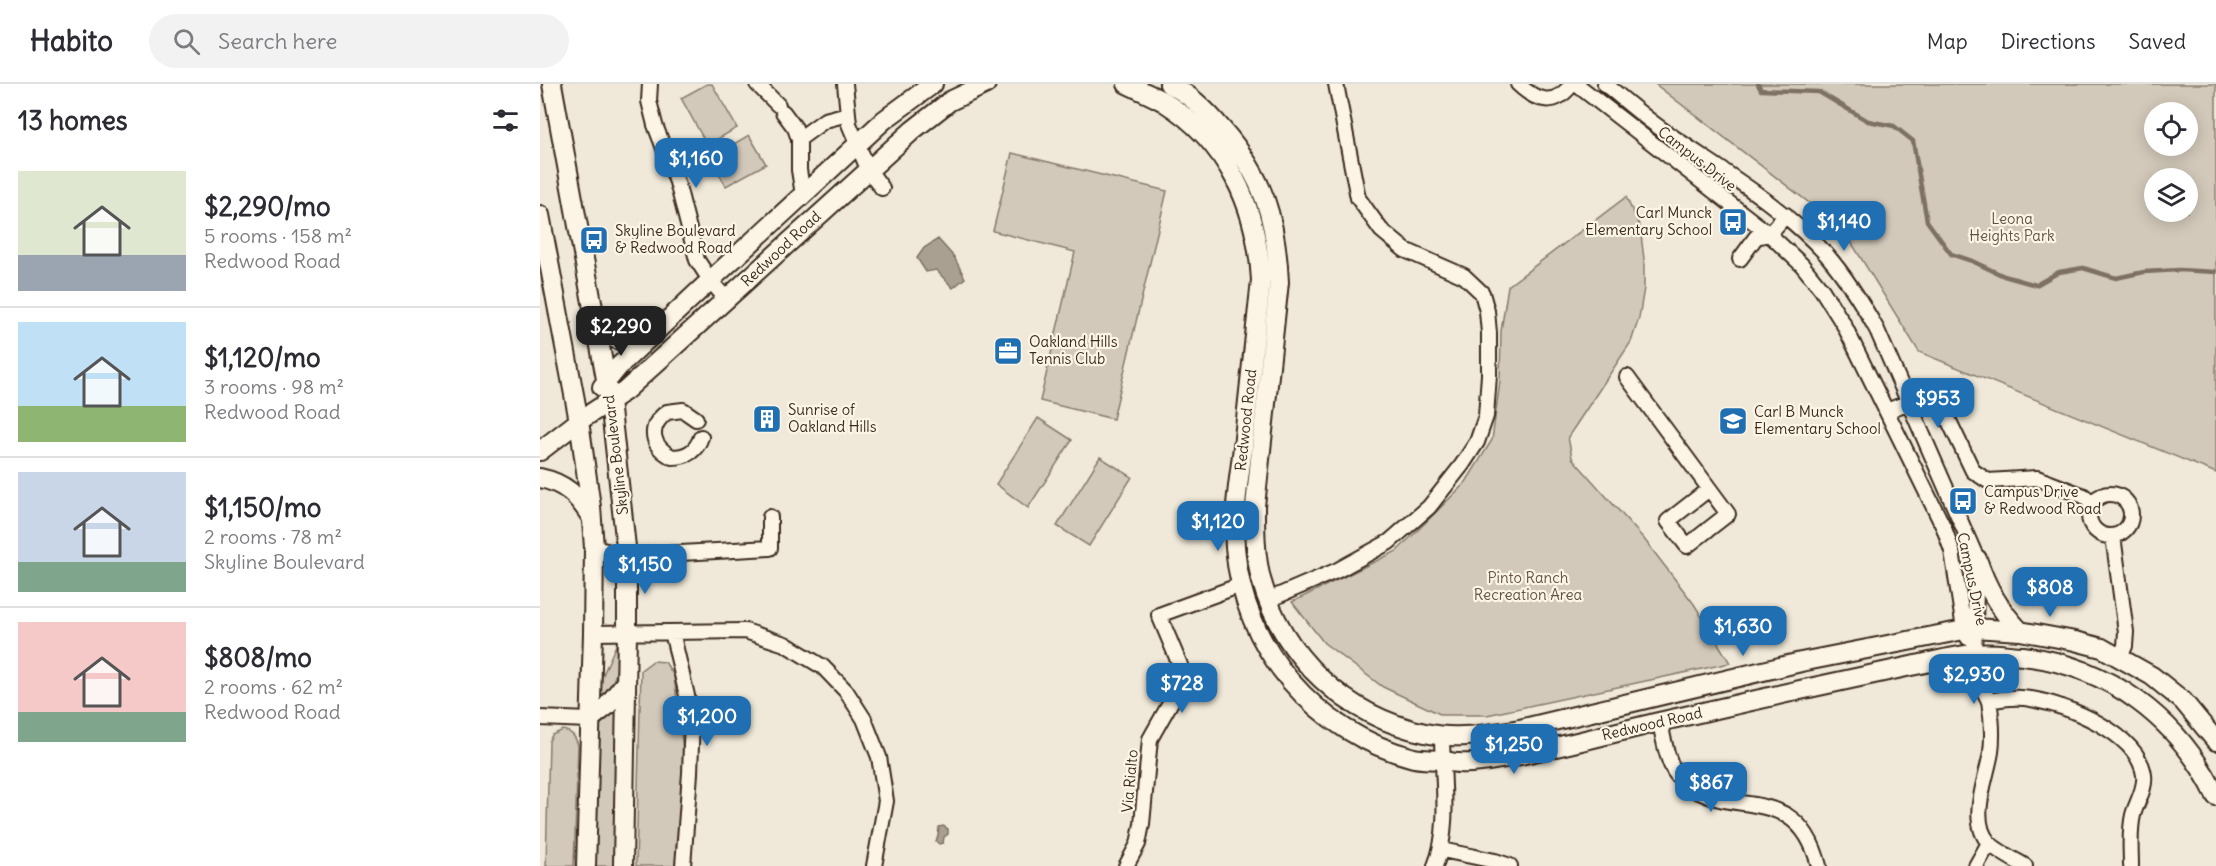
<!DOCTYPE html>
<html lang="en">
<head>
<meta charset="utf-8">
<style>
  body { margin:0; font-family:Delius,sans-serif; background:#f2f2f3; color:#2b2b33; height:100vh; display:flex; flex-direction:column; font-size:22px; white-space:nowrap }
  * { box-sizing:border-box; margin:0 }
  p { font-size:20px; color:#7c7c81 }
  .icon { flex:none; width:33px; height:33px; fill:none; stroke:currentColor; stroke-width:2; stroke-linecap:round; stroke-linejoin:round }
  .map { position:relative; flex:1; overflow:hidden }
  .side { display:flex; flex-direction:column; background:#fff; width:540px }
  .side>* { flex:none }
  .fabs { position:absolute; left:1604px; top:18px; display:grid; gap:12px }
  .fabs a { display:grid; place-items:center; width:54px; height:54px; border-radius:50%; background:#fff; box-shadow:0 3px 15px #0003; font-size:30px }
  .price { position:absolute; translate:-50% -51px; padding:0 14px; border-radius:12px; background:#1f6fb2; color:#fff; font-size:20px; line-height:39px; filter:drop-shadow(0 2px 3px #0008) }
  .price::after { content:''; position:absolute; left:50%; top:36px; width:18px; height:14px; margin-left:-9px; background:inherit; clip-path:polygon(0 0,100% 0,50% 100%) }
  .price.on { background:#222; color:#fff }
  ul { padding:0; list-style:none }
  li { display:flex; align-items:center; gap:18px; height:150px; padding:0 18px }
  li+li { border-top:2px solid #e1e1e2 }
  li span { display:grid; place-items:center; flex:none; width:168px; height:120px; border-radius:0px; color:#555 }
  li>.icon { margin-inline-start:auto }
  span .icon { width:72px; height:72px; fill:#fffc; stroke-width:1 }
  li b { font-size:26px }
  h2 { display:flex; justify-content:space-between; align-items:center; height:72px; padding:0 18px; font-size:26px }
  header { display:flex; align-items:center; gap:36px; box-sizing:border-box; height:84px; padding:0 30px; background:#fff; border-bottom:2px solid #e1e1e2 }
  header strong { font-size:28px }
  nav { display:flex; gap:33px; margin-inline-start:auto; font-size:21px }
  .search { width:420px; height:54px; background:#f2f2f3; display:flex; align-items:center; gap:15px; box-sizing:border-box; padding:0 21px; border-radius:33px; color:#7c7c81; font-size:22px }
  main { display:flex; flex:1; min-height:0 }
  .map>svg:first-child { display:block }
</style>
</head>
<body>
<header>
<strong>Habito</strong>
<div class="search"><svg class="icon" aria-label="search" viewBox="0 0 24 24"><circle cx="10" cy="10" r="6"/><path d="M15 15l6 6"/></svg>Search here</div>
<nav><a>Map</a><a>Directions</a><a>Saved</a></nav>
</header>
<main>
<section class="side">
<h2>13 homes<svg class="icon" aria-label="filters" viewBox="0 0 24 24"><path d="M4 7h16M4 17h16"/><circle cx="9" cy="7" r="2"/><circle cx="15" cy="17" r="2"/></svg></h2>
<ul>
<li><span style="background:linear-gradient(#dfe7d0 70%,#9aa5b1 0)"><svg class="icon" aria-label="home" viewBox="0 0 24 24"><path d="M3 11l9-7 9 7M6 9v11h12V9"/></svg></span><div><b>$2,290/mo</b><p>5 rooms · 158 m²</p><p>Redwood Road</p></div></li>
<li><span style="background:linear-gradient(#bfe0f5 70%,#8fb573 0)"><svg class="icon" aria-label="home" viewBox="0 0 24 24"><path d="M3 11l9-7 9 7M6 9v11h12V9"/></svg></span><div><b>$1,120/mo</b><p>3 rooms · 98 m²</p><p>Redwood Road</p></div></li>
<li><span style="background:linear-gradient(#c9d6e8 75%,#7fa58c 0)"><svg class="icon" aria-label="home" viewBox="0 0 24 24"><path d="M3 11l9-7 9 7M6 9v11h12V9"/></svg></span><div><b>$1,150/mo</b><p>2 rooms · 78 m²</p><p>Skyline Boulevard</p></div></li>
<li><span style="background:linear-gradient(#f6c9c9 75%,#7fa58c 0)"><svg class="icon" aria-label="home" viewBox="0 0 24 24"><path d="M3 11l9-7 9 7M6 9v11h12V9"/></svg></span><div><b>$808/mo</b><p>2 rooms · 62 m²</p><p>Redwood Road</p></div></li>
</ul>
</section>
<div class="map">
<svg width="1676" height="782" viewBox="0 0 1676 782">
  <rect width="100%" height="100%" fill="#f0e9d9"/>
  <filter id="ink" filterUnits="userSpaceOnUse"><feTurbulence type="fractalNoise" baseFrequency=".0167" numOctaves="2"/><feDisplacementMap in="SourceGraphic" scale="12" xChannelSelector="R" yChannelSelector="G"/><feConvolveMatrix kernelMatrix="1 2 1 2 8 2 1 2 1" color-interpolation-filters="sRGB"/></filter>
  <g filter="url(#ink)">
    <path fill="#d2c9ba" stroke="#867a6c" stroke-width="1.5" fill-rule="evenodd" d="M 167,0 L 172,0 L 197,44 L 167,61 L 141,14 Z
      M 1115,0 L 1676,0 L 1676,389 L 1379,268 L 1303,145 ZM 1614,28 L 1647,28 L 1647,62 L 1614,62 ZM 1614,94 L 1647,94 L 1647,128 L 1614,128 Z
      M 209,51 L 226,80 L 186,102 L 170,74 Z
      M 472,69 L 627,107 L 573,335 L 500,317 L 535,168 L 453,147 Z
      M 1086,113 L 1100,143 L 1104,175 L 1104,204 L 1099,234 L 1091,258 L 1028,353 L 1032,374 L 1104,455 L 1154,520 L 1190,579 L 947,631 L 902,631 L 843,603 L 784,559 L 752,518 L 857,467 L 926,398 L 952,356 L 960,297 L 961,247 L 968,202 Z
      M 498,334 L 532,356 L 488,424 L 456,400 Z
      M 560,373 L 592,393 L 549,462 L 517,442 Z
      M 79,560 C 79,587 76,597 59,618 L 62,593 L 76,561 Z
      M 113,577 L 125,578 L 134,592 L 144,674 L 135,782 L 96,782 L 101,586 Z
      M 78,616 L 75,782 L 56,782 L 59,643 Z
      M 23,646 C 32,648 35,652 38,661 L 34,782 L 6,782 L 9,657 L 12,651 Z"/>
    <path fill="#aaa091" stroke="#7e7163" stroke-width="1.5" d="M 398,155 L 414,173 L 425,194 L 413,204 L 396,186 L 386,188 L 377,174 L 384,164 Z
      M 403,742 L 408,745 L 408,750 L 404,753 L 403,759 L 399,760 L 396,757 L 398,752 L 399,743 Z"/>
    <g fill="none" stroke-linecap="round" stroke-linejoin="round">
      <path stroke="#7e7163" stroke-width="4.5" d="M 1218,0 L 1221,6 L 1279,8 L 1328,37 L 1354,42 L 1373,57 L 1387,137 L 1411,170 L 1432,177 L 1464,192 L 1496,201 L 1519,188 L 1543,184 L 1576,194 L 1604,188 L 1639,186 L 1676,188"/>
      <g stroke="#3b2a1e" stroke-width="18">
        <path id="minor" d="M 110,0 L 109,17 L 115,41 L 137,98 L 157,176 L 170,196 L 186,215
          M 217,0 L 238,21
          M 305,0 L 309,40 L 328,85 L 342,104
          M 978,0 C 997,18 1015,23 1032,0
          M 1036,0 L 1229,150 L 1262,181 L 1282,206 L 1304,241 L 1404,444 L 1412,467 L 1424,545 L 1428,554
          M 1065,0 C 1086,17 1107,36 1130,51 C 1184,88 1241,121 1286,170 C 1306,193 1322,219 1337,246 L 1437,475 L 1434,570 L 1440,599 L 1449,617
          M 243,28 L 255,44 L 259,55 L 259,86 L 263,111
          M 259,55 L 285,36 L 308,30
          M 1200,175 L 1216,153 L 1229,150 L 1246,131
          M 1087,293 L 1188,430 L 1147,462 L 1128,437 L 1169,405
          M 1347,327 L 1369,318 L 1397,312 L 1433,387 L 1448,397 L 1497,394 L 1544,412 L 1553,419
          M 156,335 L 143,326 L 127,328 C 107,343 111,362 132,373 C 146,373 156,368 161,353
          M1549 431a21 21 0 1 1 42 0a21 21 0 1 1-42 0Z
          M 1573,452 L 1586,548 L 1585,562 L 1580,573
          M 54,464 L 87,472 L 230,464 L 230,433
          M 728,516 L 798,486 L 849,458 L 889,423 L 922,381 L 937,358 L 946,332 L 949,291 L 949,249 L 947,227 L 942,209 L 924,192 L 865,166 L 841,146 L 818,114 L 796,0
          M 132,548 L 152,633 L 150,689 L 143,782
          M 53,549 L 205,547 L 245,560 L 283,583 L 306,607 L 324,635 L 339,673 L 346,717 L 334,782
          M 0,634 L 49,636
          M 1120,638 C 1123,652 1127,679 1137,691 C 1181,742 1256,690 1279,782
          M 902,766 L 955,777 L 970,782
          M 586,782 L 598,760 L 602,740 L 610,655 L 641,600 L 640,581 L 619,531 L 701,501
          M 895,782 C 911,744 902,692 902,651
          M 1436,782 L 1449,759
          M 1485,782 C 1475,776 1457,767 1449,759 C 1428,736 1447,694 1451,668 C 1453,651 1452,634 1449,617 C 1463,614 1477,612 1491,615 C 1527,621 1598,649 1604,691 C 1606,705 1596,719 1593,731 C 1589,748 1591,765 1591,782"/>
      </g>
      <g stroke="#3b2a1e" stroke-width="22">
        <path id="major" d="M 12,0 L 70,317 L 87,472 L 87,549 L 83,782
          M 587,0 C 599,6 612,11 624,18 C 688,58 717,123 721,196 C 715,252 709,307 703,363 C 699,396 693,430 695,463 C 703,565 776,649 874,674 C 883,676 892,675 901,676 C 907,677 913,679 919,679 C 931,680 944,678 955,676 C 1010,666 1064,651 1119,638 C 1166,627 1213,617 1260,606 C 1297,598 1334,590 1371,582 C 1392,578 1413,572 1434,570 C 1450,568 1467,571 1483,572 C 1569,582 1639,635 1676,712
          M 629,0 C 650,10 667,27 682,45 C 724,93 736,135 739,198 L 715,422 C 715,447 715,471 721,495 C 742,573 806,632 885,649 C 916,656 949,650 980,645 L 1261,578 L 1434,544 L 1480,547 L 1535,557 L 1562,564 L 1612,592 L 1643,617 L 1676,657
          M 0,131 L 39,337 L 51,423 L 54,464 L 53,549 L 46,782
          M 55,237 C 73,261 84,259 111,250
          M 62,303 L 80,281 L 161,205 L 318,60 L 344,36 L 393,0
          M 0,367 L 39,337 L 85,307 L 373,46 L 410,17 L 446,0
          M 0,394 C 25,399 38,412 51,433
          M 1437,475 C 1447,504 1459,525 1480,547
          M 49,636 L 67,622 L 85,599"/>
      </g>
      <use href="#minor" stroke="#fcf5e5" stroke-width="14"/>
      <use href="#major" stroke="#fcf5e5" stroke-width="18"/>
    </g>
  </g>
  <defs>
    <g id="bus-square" transform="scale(1.5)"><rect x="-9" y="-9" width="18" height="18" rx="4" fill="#1f6fb2" stroke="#fcf5e5"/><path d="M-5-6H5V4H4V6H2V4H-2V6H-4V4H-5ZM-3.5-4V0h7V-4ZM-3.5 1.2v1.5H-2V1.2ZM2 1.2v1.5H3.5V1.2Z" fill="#fff"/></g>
    <g id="office-square" transform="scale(1.5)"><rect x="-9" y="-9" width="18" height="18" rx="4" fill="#1f6fb2" stroke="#fcf5e5"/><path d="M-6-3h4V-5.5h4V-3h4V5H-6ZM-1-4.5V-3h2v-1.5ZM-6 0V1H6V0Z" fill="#fff"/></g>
    <g id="building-square" transform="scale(1.5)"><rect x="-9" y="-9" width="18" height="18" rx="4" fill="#1f6fb2" stroke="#fcf5e5"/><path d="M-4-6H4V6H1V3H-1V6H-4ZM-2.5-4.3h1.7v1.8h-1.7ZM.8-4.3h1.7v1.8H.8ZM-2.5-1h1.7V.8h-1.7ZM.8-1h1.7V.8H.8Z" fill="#fff"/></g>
    <g id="school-square" transform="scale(1.5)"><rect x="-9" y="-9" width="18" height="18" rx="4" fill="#1f6fb2" stroke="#fcf5e5"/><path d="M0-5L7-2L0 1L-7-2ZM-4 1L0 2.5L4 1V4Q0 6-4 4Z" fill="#fff"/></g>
  </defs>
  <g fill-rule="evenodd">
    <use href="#bus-square" x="1193" y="138"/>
    <use href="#bus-square" x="54" y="156"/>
    <use href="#office-square" x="468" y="267"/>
    <use href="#building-square" x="227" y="335"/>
    <use href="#school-square" x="1193" y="337"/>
    <use href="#bus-square" x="1423" y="417"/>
  </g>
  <g text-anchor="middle" stroke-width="4.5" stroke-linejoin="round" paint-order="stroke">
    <g font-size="15" fill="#3b2a1e" stroke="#fcf5e5">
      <text transform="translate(1157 75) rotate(38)" y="5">Campus Drive</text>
      <text transform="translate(241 165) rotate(-43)" y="5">Redwood Road</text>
      <text transform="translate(706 336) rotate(-84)" y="5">Redwood Road</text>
      <text transform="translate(76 371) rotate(-97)" y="5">Skyline Boulevard</text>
      <text transform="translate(1432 495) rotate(78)" y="5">Campus Drive</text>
      <text transform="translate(1112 640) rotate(-13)" y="5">Redwood Road</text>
      <text transform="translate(590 697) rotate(-85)" y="5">Via Rialto</text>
    </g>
    <g font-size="15" fill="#3b2a1e" stroke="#fcf5e5" text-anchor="start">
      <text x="1172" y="134" text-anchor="end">Carl Munck<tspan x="1172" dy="17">Elementary School</tspan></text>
      <text x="75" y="152">Skyline Boulevard<tspan x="75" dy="17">&amp; Redwood Road</tspan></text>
      <text x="489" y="263">Oakland Hills<tspan x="489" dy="17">Tennis Club</tspan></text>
      <text x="248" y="331">Sunrise of<tspan x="248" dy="17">Oakland Hills</tspan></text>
      <text x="1214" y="333">Carl B Munck<tspan x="1214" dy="17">Elementary School</tspan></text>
      <text x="1444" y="413">Campus Drive<tspan x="1444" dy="17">&amp; Redwood Road</tspan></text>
    </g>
    <g font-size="15" fill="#615245" stroke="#fcf5e5">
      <text x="1472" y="140">Leona<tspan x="1472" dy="17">Heights Park</tspan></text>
      <text x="988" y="499">Pinto Ranch<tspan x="988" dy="17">Recreation Area</tspan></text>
    </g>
  </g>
</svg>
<div class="fabs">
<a><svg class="icon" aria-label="locate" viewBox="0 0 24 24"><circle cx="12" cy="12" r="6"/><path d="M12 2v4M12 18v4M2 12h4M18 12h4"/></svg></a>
<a><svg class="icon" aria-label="layers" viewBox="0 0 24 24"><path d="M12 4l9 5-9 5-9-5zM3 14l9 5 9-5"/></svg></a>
</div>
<b class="price" style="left:156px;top:105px">$1,160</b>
<b class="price" style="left:1304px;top:168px">$1,140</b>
<b class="price on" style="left:81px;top:273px">$2,290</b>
<b class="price" style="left:1398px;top:345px">$953</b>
<b class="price" style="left:678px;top:468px">$1,120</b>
<b class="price" style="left:105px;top:511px">$1,150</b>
<b class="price" style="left:1510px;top:534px">$808</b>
<b class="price" style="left:1203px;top:573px">$1,630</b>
<b class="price" style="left:1434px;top:621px">$2,930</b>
<b class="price" style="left:642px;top:630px">$728</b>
<b class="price" style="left:167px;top:663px">$1,200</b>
<b class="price" style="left:974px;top:691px">$1,250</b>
<b class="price" style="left:1171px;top:729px">$867</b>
</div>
</main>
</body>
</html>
